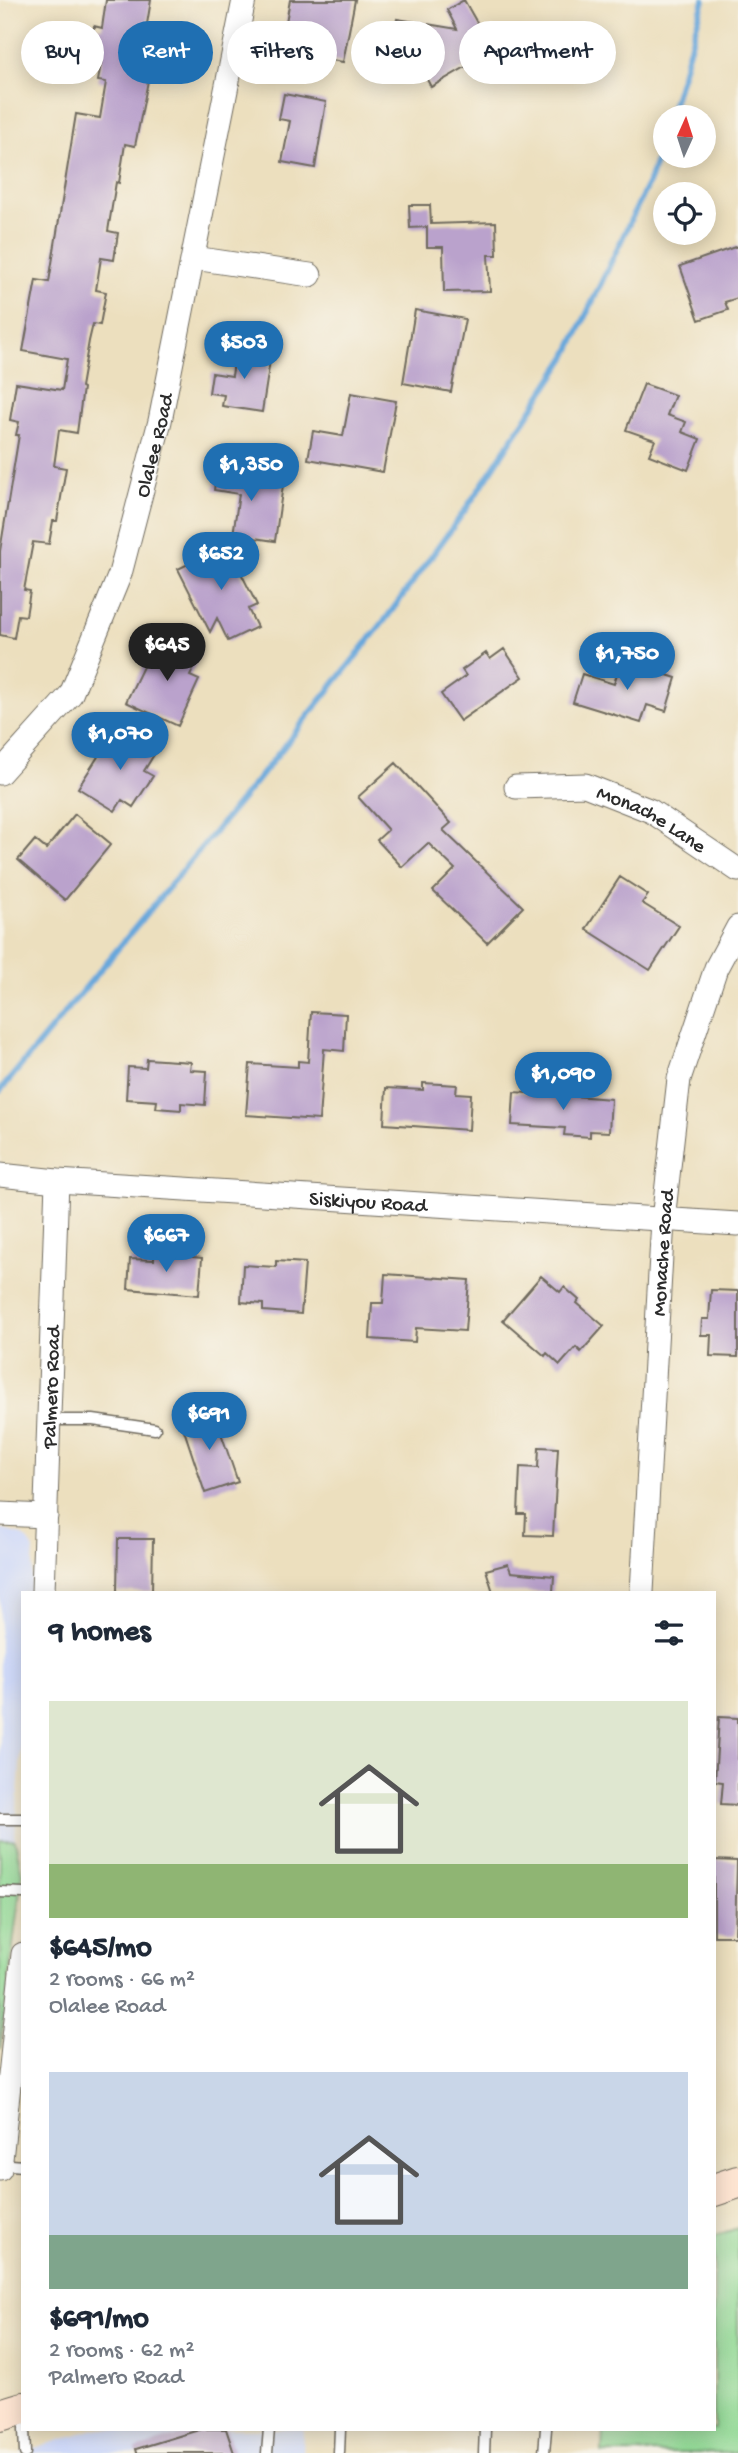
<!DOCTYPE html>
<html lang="en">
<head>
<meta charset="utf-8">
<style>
  body { margin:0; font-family:"Gochi Hand",sans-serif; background:#f2f2f3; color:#1f2937; height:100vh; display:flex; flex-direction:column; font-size:26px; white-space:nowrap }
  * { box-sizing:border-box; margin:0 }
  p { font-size:23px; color:#747a83 }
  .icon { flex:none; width:38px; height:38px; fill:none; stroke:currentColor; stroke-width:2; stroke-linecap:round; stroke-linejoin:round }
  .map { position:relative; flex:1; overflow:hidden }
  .panel { position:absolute; left:21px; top:1591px; width:695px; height:840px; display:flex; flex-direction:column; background:#fff; border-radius:0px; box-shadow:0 4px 18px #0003 }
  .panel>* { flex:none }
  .banner { position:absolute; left:21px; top:21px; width:696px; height:63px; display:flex; gap:14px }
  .needle { width:46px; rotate:3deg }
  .tools { position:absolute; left:653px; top:105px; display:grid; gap:14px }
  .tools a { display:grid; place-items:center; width:63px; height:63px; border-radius:50%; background:#fff; box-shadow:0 4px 18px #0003; font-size:35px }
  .price { position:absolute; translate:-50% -60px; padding:0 16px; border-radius:24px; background:#1f6fb2; color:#fff; font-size:23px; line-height:46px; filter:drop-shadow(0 2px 4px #0008) }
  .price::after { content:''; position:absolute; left:50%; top:42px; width:21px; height:16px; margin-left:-10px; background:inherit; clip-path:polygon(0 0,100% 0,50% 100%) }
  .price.on { background:#222; color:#fff }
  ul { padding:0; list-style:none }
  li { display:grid; align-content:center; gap:14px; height:371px; padding:0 28px }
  li span { display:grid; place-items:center; height:217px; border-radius:0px; color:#555 }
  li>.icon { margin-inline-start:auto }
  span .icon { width:126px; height:126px; fill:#fffc; stroke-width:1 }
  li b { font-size:30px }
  h2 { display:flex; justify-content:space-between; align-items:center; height:84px; padding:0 28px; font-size:30px }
  .chip { padding:0 24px; border-radius:32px; background:#fff; box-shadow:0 4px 18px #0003; font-size:24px; line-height:63px }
  .chip.on { background:#1f6fb2; color:#fff }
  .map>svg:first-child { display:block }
</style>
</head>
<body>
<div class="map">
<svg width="738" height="2453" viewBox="0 0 738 2453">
  <rect width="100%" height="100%" fill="#f7f3e8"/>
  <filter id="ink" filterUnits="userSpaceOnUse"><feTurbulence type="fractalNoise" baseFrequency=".0143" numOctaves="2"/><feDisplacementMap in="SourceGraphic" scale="14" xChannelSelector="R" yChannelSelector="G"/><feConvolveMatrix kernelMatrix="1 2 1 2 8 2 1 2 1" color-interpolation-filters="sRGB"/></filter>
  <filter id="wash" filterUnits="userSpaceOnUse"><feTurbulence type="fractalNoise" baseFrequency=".00686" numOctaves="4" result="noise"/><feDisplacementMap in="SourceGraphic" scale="28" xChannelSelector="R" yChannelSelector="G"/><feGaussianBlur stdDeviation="1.57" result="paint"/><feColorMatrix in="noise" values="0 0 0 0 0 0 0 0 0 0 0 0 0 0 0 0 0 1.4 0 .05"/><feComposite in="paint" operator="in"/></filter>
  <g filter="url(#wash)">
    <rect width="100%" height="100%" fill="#ecdfbe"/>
    <path fill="#d0daf9" d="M 0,1529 L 23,1535 L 34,1549 L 31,1592 L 23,1592 L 23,1719 L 15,1840 L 0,1840 Z
      M 94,2429 L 303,2429 L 302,2453 L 19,2453 Z"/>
    <path fill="#8ed893" stroke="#5c825f" stroke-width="2" d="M 0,1840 L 15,1840 L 22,1874 L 0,2050 Z
      M 738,2228 L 738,2453 L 602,2453 L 603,2429 L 714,2429 L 714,2236 Z"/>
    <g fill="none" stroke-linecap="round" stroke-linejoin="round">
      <path stroke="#68a7db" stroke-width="6" d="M 669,117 L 704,0
        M 0,1091 L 250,789 L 385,620 L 466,509 L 567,356 L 650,179 L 665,131"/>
    </g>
    <g id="blocks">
      <path fill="#baa2cc" d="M 106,0 L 151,0 L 141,60 L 152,61 L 135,146 L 125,144 L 119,183 L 116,182 L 108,231 L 118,233 L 114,260 L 101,258 L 96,290 L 106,292 L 100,325 L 93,324 L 89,341 L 81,387 L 83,388 L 77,433 L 59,430 L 54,466 L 66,468 L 57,521 L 53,521 L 49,544 L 33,542 L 24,590 L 30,591 L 26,616 L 18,615 L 14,638 L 0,635 L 0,551 L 19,435 L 16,435 L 19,422 L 10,420 L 16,383 L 62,390 L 67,359 L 23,351 L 36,280 L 49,282 L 76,114 L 100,118 L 106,82 L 98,81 L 102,58 L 89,56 L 94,26 L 102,28 Z
        M 290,0 L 355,0 L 343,62 L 302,55 L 307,26 L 286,22 Z
        M 464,0 L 493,51 L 431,87 L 410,47 L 393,44 L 397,19 L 457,29 L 447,10 Z
        M 284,94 L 326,102 L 315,168 L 282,162 L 290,121 L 279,119 Z
        M 409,205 L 430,205 L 431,224 L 496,222 L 497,255 L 488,255 L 490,291 L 444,292 L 443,247 L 427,247 L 427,227 L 410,228 Z
        M 738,246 L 738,298 L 725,302 L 728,310 L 699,320 L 680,266 Z
        M 415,310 L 465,319 L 451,392 L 403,383 Z
        M 236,348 L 271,354 L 262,412 L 222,406 L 224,395 L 209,393 L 212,373 L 232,376 Z
        M 644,384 L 675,395 L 667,415 L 686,422 L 682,432 L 700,439 L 688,470 L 649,455 L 655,440 L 626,430 Z
        M 351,393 L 396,401 L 383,472 L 308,459 L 313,431 L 343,436 Z
        M 218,463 L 243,467 L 241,478 L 283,485 L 275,541 L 233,535 L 239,494 L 214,490 Z
        M 227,545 L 257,605 L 248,609 L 257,627 L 228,641 L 217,618 L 210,632 L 178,569 Z
        M 170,638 L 201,652 L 190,676 L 199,680 L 178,726 L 126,702 L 150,652 L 162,657 Z
        M 504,649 L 523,677 L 460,721 L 441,694 L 466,676 L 462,670 L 486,653 L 490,659 Z
        M 621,660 L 676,678 L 666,711 L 647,705 L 641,723 L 573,702 L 582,674 L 614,684 Z
        M 130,730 L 158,748 L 144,771 L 153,776 L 133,807 L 122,800 L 115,811 L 78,788 L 108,741 L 119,748 Z
        M 396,763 L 451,823 L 443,830 L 523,907 L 487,943 L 433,891 L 455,869 L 428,843 L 402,867 L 377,840 L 388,830 L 358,797 Z
        M 75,814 L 111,844 L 65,900 L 18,860 L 35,840 L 46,849 Z
        M 620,877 L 648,895 L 642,903 L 679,926 L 650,970 L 586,929 Z
        M 311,1012 L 346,1014 L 344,1051 L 324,1049 L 319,1120 L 246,1115 L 250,1064 L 298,1067 L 298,1061 L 308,1062 Z
        M 147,1059 L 191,1062 L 190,1070 L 207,1071 L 205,1105 L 181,1103 L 181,1110 L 156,1108 L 157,1101 L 126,1099 L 128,1067 L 146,1068 Z
        M 423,1083 L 457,1085 L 456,1093 L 471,1094 L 469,1130 L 384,1124 L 386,1088 L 423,1090 Z
        M 554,1086 L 576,1088 L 575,1096 L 611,1099 L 609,1132 L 590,1131 L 590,1137 L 564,1135 L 565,1128 L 512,1125 L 514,1092 L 553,1095 Z
        M 154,1253 L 202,1258 L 199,1295 L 128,1289 L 130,1259 L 154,1260 Z
        M 276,1261 L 305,1263 L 301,1314 L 263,1311 L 263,1304 L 241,1302 L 243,1265 L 276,1267 Z
        M 385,1274 L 469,1280 L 465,1331 L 416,1328 L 415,1342 L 370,1339 L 372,1303 L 383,1303 Z
        M 541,1276 L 560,1292 L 564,1287 L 579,1300 L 577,1303 L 604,1326 L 581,1352 L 576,1347 L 560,1365 L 547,1353 L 545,1356 L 503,1320 Z
        M 711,1290 L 738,1291 L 738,1357 L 710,1356 L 711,1335 L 701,1335 L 702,1319 L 709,1319 Z
        M 213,1410 L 238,1482 L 205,1493 L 181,1421 Z
        M 539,1447 L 558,1448 L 553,1536 L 525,1535 L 526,1514 L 518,1514 L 520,1467 L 538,1468 Z
        M 118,1539 L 153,1539 L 152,1592 L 117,1592 Z
        M 508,1564 L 511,1572 L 554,1576 L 553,1592 L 493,1592 L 486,1570 Z
        M 719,1717 L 738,1718 L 738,1805 L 721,1804 L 723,1782 L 715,1781 Z
        M 714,1860 L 737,1861 L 735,1936 L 714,1936 Z
        M 202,2429 L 226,2429 L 234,2453 L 137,2453 L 136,2449 Z"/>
    </g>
  </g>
  <g filter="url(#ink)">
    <use href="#blocks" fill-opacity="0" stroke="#6f6a5e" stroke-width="2"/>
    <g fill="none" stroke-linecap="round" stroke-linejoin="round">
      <g stroke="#6f6a5e" stroke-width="13">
        <path id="service" d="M 49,1420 L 93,1420 L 155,1429
          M 0,1819 L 23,1819
          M 0,1892 L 23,1893
          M 0,2164 L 23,2166
          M 24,2429 L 25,2453
          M 267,2453 L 269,2429
          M 339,2453 L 340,2429
          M 484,2453 L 485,2429
          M 544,2453 L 546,2429"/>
      </g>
      <g stroke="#6f6a5e" stroke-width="25">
        <g id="minor">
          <path d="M 194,258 L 310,275"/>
          <path id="s1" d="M 0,773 L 71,694 L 120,574 L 160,421 L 244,0"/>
          <path id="s2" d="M 516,787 L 585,785 L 651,811 L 738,870"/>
          <path id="s3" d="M 0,1175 L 57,1181 L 738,1224"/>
          <path d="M 0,1514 L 46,1516"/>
          <path id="s4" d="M 43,1592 L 57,1181"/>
          <path id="s5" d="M 642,1592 L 663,1220 L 679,1079 L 716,968 L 738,927"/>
          <path d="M 0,2169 L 23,1954"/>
        </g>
      </g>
      <g stroke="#6f6a5e" stroke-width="34">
        <path id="secondary" d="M 714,2190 L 738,2182
          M 0,2415 L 23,2408"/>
      </g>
      <use href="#service" stroke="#fff" stroke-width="10"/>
      <use href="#minor" stroke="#fff" stroke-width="23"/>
      <use href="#secondary" stroke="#fde4d1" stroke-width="32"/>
    </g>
  </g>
  <g text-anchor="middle" stroke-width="7" stroke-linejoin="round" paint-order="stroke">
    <g font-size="21" fill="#2b2b2b" stroke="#f7f3e8">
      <text dy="7" stroke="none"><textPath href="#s1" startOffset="369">Olalee Road</textPath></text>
      <text dy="7" stroke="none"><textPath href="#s2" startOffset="144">Monache Lane</textPath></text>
      <text dy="7" stroke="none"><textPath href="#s3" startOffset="369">Siskiyou Road</textPath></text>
      <text dy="7" stroke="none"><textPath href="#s5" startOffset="340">Monache Road</textPath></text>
      <text dy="7" stroke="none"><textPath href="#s4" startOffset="205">Palmero Road</textPath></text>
    </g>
  </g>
</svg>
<div class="tools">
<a><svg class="needle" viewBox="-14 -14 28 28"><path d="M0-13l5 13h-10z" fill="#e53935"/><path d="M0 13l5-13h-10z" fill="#747a83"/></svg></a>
<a><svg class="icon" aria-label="locate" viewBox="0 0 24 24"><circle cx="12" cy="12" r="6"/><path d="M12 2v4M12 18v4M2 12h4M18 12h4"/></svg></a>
</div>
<b class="price" style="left:244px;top:381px">$503</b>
<b class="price" style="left:251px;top:503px">$1,350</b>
<b class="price" style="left:221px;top:592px">$652</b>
<b class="price on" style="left:167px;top:683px">$645</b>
<b class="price" style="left:627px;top:692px">$1,750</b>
<b class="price" style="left:120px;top:772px">$1,070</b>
<b class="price" style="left:563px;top:1112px">$1,090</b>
<b class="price" style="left:166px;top:1274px">$667</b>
<b class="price" style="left:209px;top:1452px">$691</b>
<div class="banner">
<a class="chip">Buy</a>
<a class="chip on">Rent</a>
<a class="chip">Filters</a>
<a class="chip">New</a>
<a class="chip">Apartment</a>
</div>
<section class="panel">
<h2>9 homes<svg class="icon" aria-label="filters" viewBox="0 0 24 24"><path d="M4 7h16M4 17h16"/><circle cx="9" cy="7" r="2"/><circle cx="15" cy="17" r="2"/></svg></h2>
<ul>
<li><span style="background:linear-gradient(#dfe7d0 75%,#8fb573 0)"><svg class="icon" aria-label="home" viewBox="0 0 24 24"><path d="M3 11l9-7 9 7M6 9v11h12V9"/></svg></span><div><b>$645/mo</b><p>2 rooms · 66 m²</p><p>Olalee Road</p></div></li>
<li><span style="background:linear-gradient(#c9d6e8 75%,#7fa58c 0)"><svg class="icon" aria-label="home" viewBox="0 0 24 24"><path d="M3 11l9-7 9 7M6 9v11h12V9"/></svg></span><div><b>$691/mo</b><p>2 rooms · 62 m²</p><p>Palmero Road</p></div></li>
</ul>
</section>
</div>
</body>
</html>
